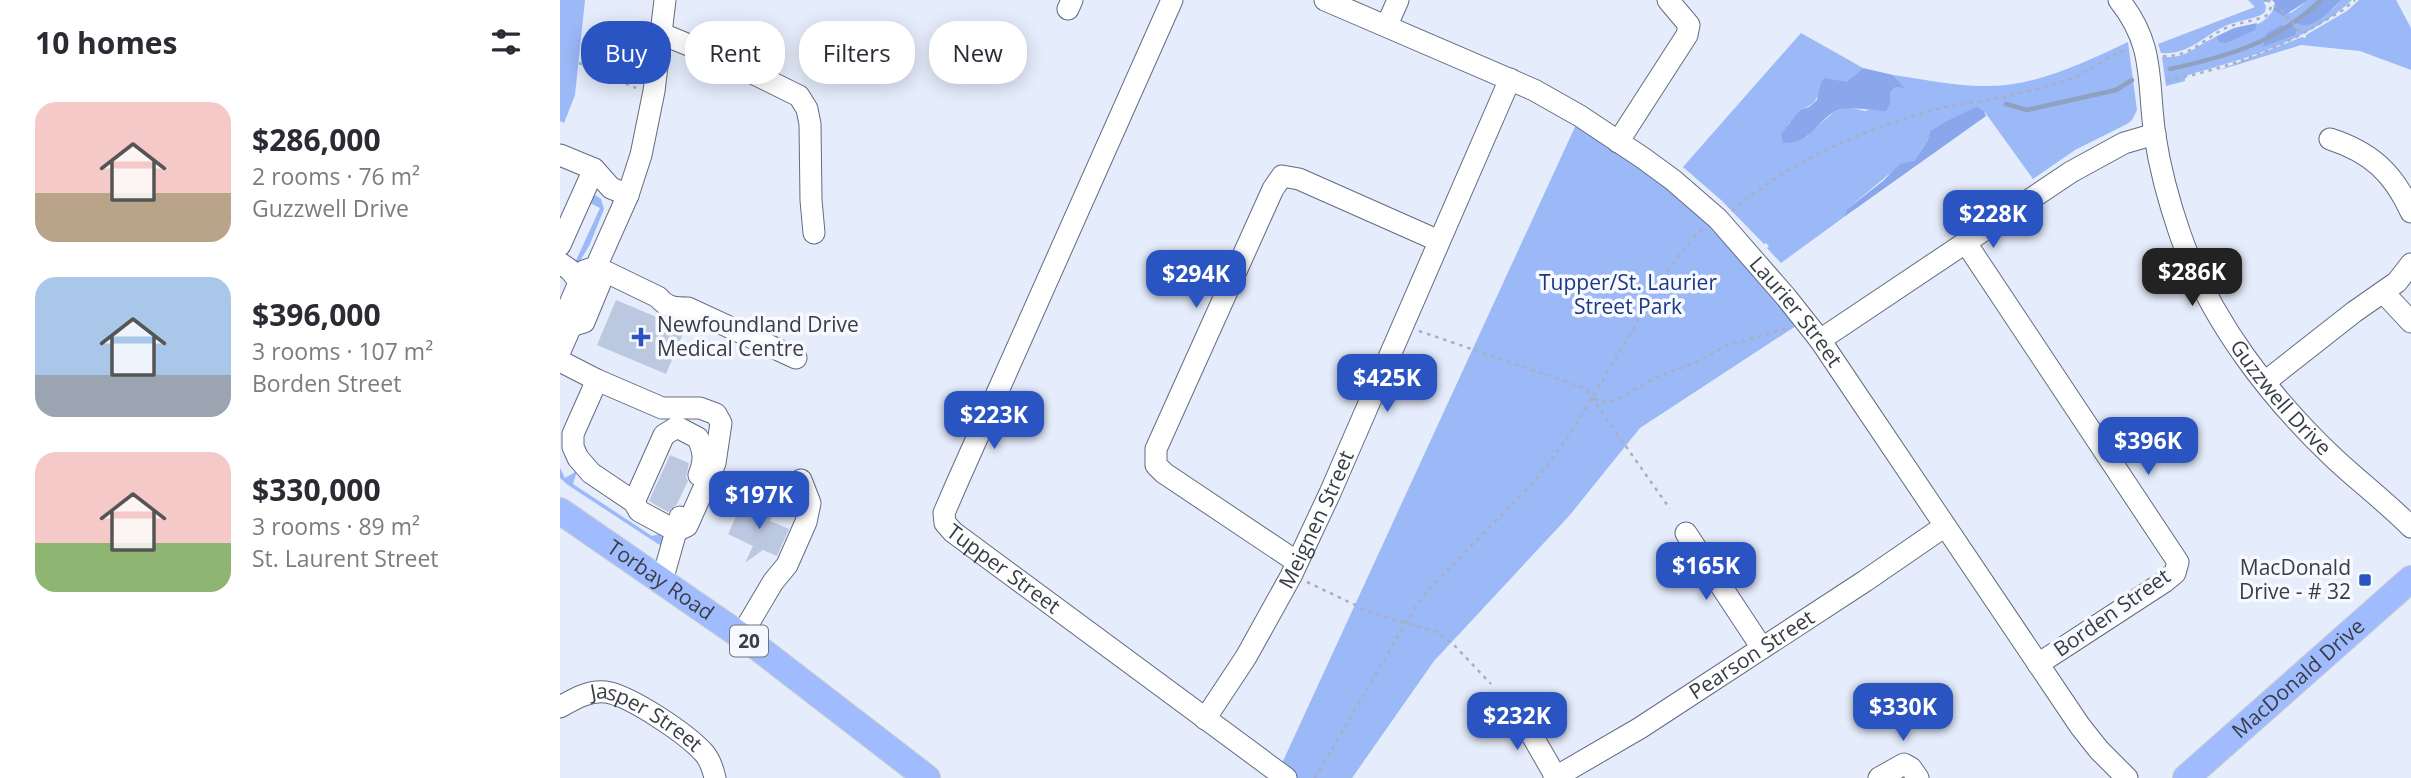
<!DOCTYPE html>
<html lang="en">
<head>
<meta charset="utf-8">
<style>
  body { margin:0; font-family:"Open Sans",sans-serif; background:#f2f2f3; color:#2b2b33; height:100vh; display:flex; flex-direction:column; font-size:26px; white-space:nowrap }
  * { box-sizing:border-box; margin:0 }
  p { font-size:23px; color:#7c7c81 }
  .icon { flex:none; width:38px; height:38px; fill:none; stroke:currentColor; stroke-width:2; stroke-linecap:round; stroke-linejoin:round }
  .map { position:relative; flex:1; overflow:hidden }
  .side { display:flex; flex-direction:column; background:#fff; width:560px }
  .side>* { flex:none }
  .top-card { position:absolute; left:21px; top:21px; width:665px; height:63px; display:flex; gap:14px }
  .price { position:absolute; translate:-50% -60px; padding:0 16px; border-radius:14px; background:#2b54c3; color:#fff; font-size:23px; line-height:46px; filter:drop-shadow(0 2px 4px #0008) }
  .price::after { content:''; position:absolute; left:50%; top:42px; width:21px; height:16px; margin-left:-10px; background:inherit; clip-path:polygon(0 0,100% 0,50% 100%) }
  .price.current { background:#222; color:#fff }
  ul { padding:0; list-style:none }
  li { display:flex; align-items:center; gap:21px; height:175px; padding:0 35px }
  li span { display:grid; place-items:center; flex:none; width:196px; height:140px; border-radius:21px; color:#555 }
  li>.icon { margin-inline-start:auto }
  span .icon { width:84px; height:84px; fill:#fffc; stroke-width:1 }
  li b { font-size:30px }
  h2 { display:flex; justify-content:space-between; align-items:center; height:84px; padding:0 35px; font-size:30px }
  .chip { padding:0 24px; border-radius:28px; background:#fff; box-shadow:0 4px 18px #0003; font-size:24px; line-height:63px }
  .chip.current { background:#2b54c3; color:#fff }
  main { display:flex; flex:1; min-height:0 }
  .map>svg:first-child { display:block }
</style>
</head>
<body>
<main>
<section class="side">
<h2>10 homes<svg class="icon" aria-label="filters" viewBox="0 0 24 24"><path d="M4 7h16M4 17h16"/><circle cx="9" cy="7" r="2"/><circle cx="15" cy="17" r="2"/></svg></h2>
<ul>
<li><span style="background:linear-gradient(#f6c9c9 65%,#b9a48a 0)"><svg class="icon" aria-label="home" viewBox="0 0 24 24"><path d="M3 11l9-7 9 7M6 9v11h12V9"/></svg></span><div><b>$286,000</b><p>2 rooms · 76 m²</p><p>Guzzwell Drive</p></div></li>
<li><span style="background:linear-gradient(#a9c7e8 70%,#9aa5b1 0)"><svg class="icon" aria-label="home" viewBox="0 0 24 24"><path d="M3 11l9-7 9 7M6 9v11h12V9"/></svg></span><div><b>$396,000</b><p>3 rooms · 107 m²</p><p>Borden Street</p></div></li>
<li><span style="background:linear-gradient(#f6c9c9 65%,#8fb573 0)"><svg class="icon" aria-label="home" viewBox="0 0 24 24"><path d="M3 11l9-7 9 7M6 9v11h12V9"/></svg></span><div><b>$330,000</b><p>3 rooms · 89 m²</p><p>St. Laurent Street</p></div></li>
</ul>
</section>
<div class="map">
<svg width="1851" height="778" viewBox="0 0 1851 778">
  <rect width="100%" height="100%" fill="#e5ecfb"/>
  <path fill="#9bb8f7" d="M 0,0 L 25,0 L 15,95 L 4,123 L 0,121 Z
    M 1688,0 L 1702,0 L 1706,6 L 1705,12 L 1701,15 C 1688,20 1675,21 1663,27 C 1641,38 1628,55 1601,53 L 1598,44 L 1695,7 Z
    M 1749,0 L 1763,0 L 1752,9 L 1753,23 L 1774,8 L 1781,0 L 1792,0 C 1748,42 1681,60 1625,76 L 1625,81 L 1606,86 L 1602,57 C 1628,59 1634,46 1654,38 C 1674,30 1702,30 1713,10 L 1731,13 Z
    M 1799,0 L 1836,0 L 1851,28 L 1851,70 L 1800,51 L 1741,45 L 1657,71 L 1742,37 L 1746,38 L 1746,35 L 1787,11 Z
    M 1241,33 L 1303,68 L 1286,82 L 1261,82 C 1260,97 1255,105 1240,110 L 1236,118 L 1228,124 L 1246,137 L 1276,110 L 1289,107 L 1305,111 L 1330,103 L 1330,93 L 1336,87 L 1345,88 L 1333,75 C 1361,79 1391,85 1419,86 C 1473,88 1521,64 1568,42 L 1577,110 L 1572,120 L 1567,124 L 1515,150 L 1473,179 L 1424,111 L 1417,108 L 1386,121 L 1370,131 L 1367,142 L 1354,161 L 1328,175 L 1286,210 L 1284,217 L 1221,263 L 1207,248 L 1209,246 L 1206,243 L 1204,244 L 1161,200 L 1123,167 Z
    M 1020,116 L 1083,158 L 1245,320 L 1080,428 L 1009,516 L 874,661 L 792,778 L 725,778 L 718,772 Z
    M 35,195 L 41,199 L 44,209 L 30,244 L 16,268 L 14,265 L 40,208 L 30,203 L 31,197 Z
    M 0,468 L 5,478 L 17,471 L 13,484 L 92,536 L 103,533 L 107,547 L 98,544 L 8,485 L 0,478 Z"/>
  <path fill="#89a7ea" d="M 1702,0 L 1749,0 L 1723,16 L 1713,10 L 1715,3 L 1712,0 L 1704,2 Z
    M 1763,0 L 1781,0 C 1771,11 1748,35 1734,21 Z
    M 1697,23 L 1695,30 L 1666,43 L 1659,42 L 1657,37 L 1653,38 L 1674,28 Z
    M 1731,23 L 1737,30 L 1735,35 L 1703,47 L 1706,34 L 1721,25 L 1726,27 Z
    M 1303,68 L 1333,75 L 1346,89 L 1336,87 L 1330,93 L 1330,103 L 1326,111 C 1312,111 1285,105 1275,111 C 1255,124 1251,143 1223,143 L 1221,134 L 1240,110 L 1249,107 L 1257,100 L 1261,82 L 1265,78 L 1286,82 Z
    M 1417,107 L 1424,111 L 1426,116 L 1284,217 L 1286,210 L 1323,181 L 1340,164 L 1354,161 L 1367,142 L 1370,131 L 1386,121 Z"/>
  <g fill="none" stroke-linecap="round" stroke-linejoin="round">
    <path stroke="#90a0bf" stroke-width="4.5" d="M 1610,69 C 1669,56 1716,43 1761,0
      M 1446,104 L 1467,110 L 1556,90 L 1572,80"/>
  </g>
  <path fill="#bcc8e0" d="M 56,300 L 125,329 L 106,374 L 37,345 Z
    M 110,455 L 129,463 L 126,477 L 128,481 L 117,504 L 108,512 L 89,501 Z
    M 220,498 L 210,521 L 229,529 L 217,556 L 203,550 L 185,563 L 193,546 L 168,534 L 180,508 L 193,513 L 196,507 L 204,510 Z"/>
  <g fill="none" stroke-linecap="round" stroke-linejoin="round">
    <g stroke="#626c81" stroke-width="23">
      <g id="minor">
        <path id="s1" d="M 612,0 L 397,483 L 384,513 L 385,523 L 393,532 L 726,778"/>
        <path id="s2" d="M 765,0 L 974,90 L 1020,116 L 1083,158 L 1113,180 L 1158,219 L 1226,297 L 1260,340 L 1520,726 L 1539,750 L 1567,778"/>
        <path id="s3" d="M 1559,0 C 1596,46 1587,82 1595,136 C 1600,169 1609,202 1620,234 C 1650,320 1710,398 1776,460 C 1801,483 1827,503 1851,527"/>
        <path d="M 508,9 L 512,0"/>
        <path d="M 827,25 L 838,0"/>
        <path d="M 102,34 L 170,62 L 239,96 L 247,109 L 250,124 L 251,200 L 254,233"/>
        <path d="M 1770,139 C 1810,152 1833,172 1851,212"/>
        <path d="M 1058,142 L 1127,35 L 1129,25 L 1108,0"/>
        <path d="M 0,155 L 34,169 L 51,188 L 68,195"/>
        <path d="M 1406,243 L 1618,562 L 1615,573 L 1604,582 L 1478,664"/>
        <path d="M 0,245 L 34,169"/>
        <path d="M 0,263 L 10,270 L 19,281"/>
        <path d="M 36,267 L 98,297 C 107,308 115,308 128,308 L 236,358"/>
        <path d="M 1823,292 L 1851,322"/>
        <path d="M 11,326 L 24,322 L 43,276 L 36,267"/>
        <path d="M 1260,340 L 1511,172 L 1564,143 L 1595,134"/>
        <path d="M 0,351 L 11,326 L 6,313 L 24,271 L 36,267 L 68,195 L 81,155 L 94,91 L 105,0"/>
        <path d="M 0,361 L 37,380 L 102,408 L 140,408 L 156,414 L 161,423 L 155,463 L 127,526 L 116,531"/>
        <path d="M 37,380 L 13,434 L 13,447 L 18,458 L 31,473 L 74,502 L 79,511 L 116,531"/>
        <path d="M 1705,382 L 1794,312 L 1837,282 L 1851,264"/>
        <path d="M 74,502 L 104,435 L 117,427 L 138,438 C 144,452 145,460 139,475"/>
        <path d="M 1126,533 L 1202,648"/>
        <path d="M 737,562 L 604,473 L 596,465 L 596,449 L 713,189 L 722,176 L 739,179 L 879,241"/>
        <path d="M 102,581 L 120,517"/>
        <path d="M 181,636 L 213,582 L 227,565 L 246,522 L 250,503 L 241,480"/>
        <path d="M 955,706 L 996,777"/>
        <path id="s4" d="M 0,707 C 14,699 29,690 46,692 C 71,696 127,734 144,753 C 150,760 153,769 155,778"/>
        <path id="s5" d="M 645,719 L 686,657 L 731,576 L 770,493 L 950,79"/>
        <path id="s6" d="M 994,778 L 1080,728 L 1305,581 L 1385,526"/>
        <path d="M 1319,778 L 1344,764 L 1351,768 L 1358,778"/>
      </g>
    </g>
    <g stroke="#cbcdcf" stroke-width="28">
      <g id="major">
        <path id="s7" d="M 0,511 L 197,647 L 367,778"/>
        <path id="s8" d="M 1626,778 L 1851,579"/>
      </g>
    </g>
    <path stroke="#a9afbc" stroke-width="2.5" stroke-dasharray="3.5 5" stroke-linecap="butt" d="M 1707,0 L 1721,10 L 1742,34 L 1783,10 L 1795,0
      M 1603,56 C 1630,58 1645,37 1668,27 C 1681,22 1694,21 1706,16 L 1713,4
      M 19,63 L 76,88
      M 1607,80 C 1654,72 1700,56 1742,34
      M 1172,211 C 1232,159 1309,127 1385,107 C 1399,104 1413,103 1427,100 C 1453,95 1479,89 1505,81 C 1527,74 1544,57 1566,50
      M 859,331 L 1025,388 L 1110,509
      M 1034,399 L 1047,402 L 1057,399 L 1097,377 L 1137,362 L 1165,346 L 1228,328
      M 747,582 L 810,612 L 876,632 L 894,645 L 931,684
      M 755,778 L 857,604 L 871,587 L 973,483 L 988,464 L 1010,434 L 1070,335 L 1095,288 L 1125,247 L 1143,229"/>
    <use href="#minor" stroke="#fff" stroke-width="21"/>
    <use href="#major" stroke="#a1bcfe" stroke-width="26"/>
  </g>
  <g fill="#2b54c3" stroke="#f7f9fe" stroke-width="2.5">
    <path d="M77.5 326.5h7v7h7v7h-7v7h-7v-7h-7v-7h7z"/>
    <rect x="1798" y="573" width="14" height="14" rx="3.5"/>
  </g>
  <g text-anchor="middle" stroke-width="7" stroke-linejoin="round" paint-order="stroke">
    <rect fill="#f7f9fe" stroke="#71757d" stroke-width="2" x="170" y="625.5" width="38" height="31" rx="5"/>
    <g font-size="19" font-weight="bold" fill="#383d46">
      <text x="189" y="648">20</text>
    </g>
    <g font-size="21" fill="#1b3884" stroke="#f7f9fe">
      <text x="1068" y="290">Tupper/St. Laurier<tspan x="1068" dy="24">Street Park</tspan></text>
    </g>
    <g font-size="21" fill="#383d46" stroke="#f7f9fe">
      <text dy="7" stroke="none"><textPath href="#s2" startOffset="574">Laurier Street</textPath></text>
      <text dy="7" stroke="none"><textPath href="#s3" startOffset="438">Guzzwell Drive</textPath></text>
      <text dy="7" stroke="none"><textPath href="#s5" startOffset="229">Meignen Street</textPath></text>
      <text dy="7" stroke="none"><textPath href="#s1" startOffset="646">Tupper Street</textPath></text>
      <text dy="7" stroke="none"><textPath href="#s7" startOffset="122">Torbay Road</textPath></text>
      <text transform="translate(1552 613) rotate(-35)" y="7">Borden Street</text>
      <text dy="7" stroke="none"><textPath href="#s6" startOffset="233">Pearson Street</textPath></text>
      <text dy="7" stroke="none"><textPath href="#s8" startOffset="150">MacDonald Drive</textPath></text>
      <text dy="7" stroke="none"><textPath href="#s4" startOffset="96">Jasper Street</textPath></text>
    </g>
    <g font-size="21" fill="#383d46" stroke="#f7f9fe" text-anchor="start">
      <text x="97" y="332">Newfoundland Drive<tspan x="97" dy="24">Medical Centre</tspan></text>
      <text x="1791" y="575" text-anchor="end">MacDonald<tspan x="1791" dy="24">Drive - # 32</tspan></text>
    </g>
  </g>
</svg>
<b class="price" style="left:1433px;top:250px">$228K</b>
<b class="price current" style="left:1632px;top:308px">$286K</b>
<b class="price" style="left:636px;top:310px">$294K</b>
<b class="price" style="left:827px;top:414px">$425K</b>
<b class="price" style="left:434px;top:451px">$223K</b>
<b class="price" style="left:1588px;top:477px">$396K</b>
<b class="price" style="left:199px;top:531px">$197K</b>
<b class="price" style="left:1146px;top:602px">$165K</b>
<b class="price" style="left:1343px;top:743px">$330K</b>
<b class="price" style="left:957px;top:752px">$232K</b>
<div class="top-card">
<a class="chip current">Buy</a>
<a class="chip">Rent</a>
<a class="chip">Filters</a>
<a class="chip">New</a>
</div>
</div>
</main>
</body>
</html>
